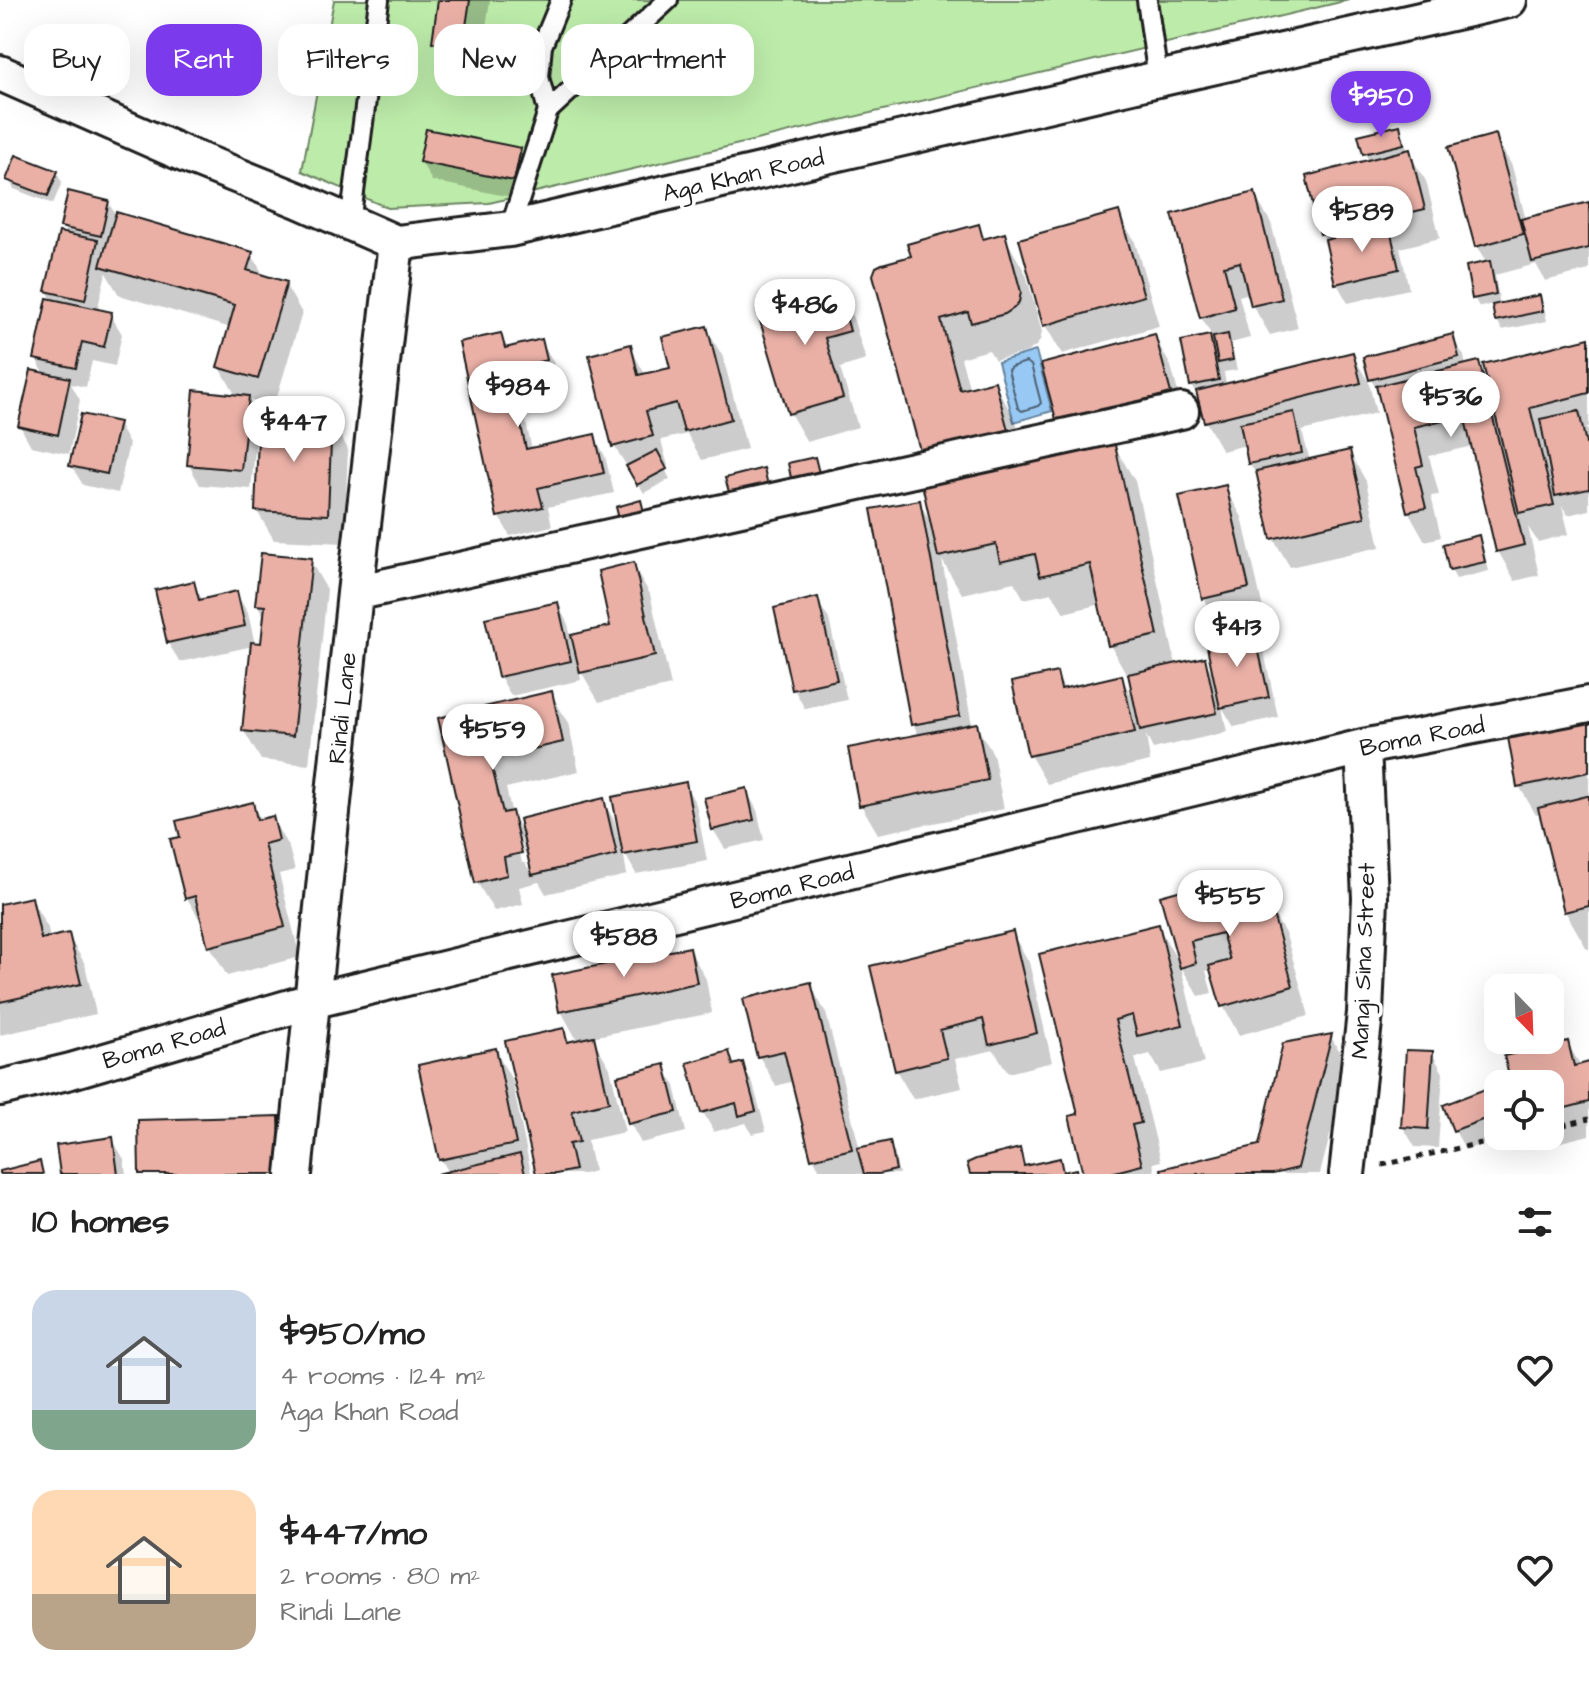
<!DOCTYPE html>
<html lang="en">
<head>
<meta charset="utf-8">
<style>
  body { margin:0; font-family:"Architects Daughter",sans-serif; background:#f6f6f6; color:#222; height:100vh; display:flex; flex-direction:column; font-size:30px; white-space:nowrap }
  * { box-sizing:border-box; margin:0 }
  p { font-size:26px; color:#767676 }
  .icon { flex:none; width:44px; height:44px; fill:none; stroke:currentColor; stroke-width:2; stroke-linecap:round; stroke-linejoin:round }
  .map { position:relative; height:1174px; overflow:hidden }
  .sheet { display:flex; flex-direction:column; background:#fff; flex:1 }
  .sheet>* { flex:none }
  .banner { position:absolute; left:24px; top:24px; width:800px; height:72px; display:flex; gap:16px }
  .needle { width:52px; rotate:157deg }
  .controls { position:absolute; left:1484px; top:974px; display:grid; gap:16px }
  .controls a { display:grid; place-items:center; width:80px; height:80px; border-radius:16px; background:#fff; box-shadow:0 8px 32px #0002; font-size:40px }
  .price { position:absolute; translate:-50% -68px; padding:0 18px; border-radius:28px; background:#fff; color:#222; font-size:26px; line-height:52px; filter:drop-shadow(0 2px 4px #0008) }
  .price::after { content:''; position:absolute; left:50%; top:48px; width:24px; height:18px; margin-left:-12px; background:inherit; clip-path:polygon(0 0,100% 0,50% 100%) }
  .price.current { background:#7c3aed; color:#fff }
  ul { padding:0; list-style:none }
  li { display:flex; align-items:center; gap:24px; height:200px; padding:0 32px }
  li span { display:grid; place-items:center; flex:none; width:224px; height:160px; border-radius:24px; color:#555 }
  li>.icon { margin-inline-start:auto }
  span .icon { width:96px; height:96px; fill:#fffc; stroke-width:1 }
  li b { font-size:34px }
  h2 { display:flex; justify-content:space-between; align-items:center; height:96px; padding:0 32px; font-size:34px }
  .pill { padding:0 28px; border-radius:24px; background:#fff; box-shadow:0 8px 32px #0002; font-size:28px; line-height:72px }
  .pill.current { background:#7c3aed; color:#fff }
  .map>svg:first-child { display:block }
</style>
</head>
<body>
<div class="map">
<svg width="1589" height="1174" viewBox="0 0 1589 1174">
  <rect width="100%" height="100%" fill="#fff"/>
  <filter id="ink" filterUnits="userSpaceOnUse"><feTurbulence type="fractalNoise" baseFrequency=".0125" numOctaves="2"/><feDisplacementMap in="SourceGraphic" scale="16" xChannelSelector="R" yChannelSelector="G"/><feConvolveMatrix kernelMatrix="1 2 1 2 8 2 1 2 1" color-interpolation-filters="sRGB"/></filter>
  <g filter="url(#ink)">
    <path fill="#bdecaa" stroke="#6c8463" stroke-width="2" d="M 334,0 L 1349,0 L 489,203 L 388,208 L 302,171 Z"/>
    <path fill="#98c9f4" stroke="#66849e" stroke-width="2" d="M 1036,351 L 1052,411 L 1014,422 L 998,362 Z"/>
    <path fill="#0003" fill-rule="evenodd" d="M 440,0 L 490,0 L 479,75 L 451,71 L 434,42 Z
      M 1399,128 L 1404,137 L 1408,152 L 1426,181 L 1440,238 L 1400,248 L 1409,289 L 1348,303 L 1337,284 L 1328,244 L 1322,234 L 1308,177 L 1370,162 L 1365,154 L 1360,137 Z
      M 1495,136 L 1512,166 L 1526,220 L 1589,204 L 1589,270 L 1545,281 L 1536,264 L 1495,275 L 1500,306 L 1539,297 L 1544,307 L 1547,321 L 1502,330 L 1497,320 L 1494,304 L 1479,307 L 1474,298 L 1487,264 L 1476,246 Z
      M 520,150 L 531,170 L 525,200 L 432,181 L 421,162 Z
      M 56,172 L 62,182 L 53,204 L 14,189 L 9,180 Z
      M 1254,194 L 1271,223 L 1298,328 L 1270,335 L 1253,306 L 1250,293 L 1239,296 L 1250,338 L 1231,343 L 1237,370 L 1224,372 L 1226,385 L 1352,354 L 1369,383 L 1376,413 L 1302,431 L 1310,461 L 1349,452 L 1366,481 L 1380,547 L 1290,567 L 1273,538 L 1260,481 L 1250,464 L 1246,445 L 1222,451 L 1206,422 L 1200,401 L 1192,386 L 1183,342 L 1212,336 L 1201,317 Z
      M 108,202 L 117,217 L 251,253 L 265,278 L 285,284 L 302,313 L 274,407 L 249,400 L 261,421 L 331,419 L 348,449 L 344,543 L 274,540 L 257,511 L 261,432 L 257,432 L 251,489 L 200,485 L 189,465 L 236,396 L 219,366 L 231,328 L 119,295 L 106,273 L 97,311 L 110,314 L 122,334 L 115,366 L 92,361 L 86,387 L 71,384 L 80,400 L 69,454 L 31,446 L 20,426 L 45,375 L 36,359 L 53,302 L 47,291 L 68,236 L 63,227 Z
      M 1118,213 L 1135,242 L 1159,326 L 1062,354 L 1045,325 Z
      M 978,226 L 986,240 L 1004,236 L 1026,274 L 1042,332 L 1040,341 L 1036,346 L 1027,352 L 995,360 L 989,350 L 961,358 L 970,390 L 994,383 L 1016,421 L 1027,463 L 1154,336 L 1171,366 L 1186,422 L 1112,442 L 1135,481 L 1176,665 L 1204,659 L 1215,678 L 1253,633 L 1264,652 L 1278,717 L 1234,727 L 1222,707 L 1227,732 L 1153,749 L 1146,735 L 1150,761 L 1047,784 L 1030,755 L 1056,674 L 1065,690 L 1121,677 L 1134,700 L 1131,682 L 1110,645 L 1101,604 L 1064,613 L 1052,593 L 1024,599 L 1014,582 L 962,594 L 942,560 L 972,725 L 976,725 L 993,754 L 1004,809 L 878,834 L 861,805 L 919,736 L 913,724 L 919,502 L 931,523 L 914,257 Z
      M 836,289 L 853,318 L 866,360 L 840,368 L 858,427 L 807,442 L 790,413 Z
      M 706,328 L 723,357 L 747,449 L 702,460 L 687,434 L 661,440 L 668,466 L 664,467 L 670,479 L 644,493 L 614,446 L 630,347 L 646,376 L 672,369 Z
      M 500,335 L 508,349 L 541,342 L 553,361 L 557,380 L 519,389 L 532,450 L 594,436 L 605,456 L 614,493 L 548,507 L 552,526 L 510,536 L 499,516 Z
      M 1452,337 L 1464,356 L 1466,367 L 1478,364 L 1487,379 L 1589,340 L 1589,427 L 1586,427 L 1589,433 L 1589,510 L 1568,515 L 1562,506 L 1569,534 L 1538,542 L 1528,527 L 1539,575 L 1515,581 L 1498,551 L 1473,446 L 1429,456 L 1439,495 L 1431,496 L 1441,537 L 1425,541 L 1408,511 L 1381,396 L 1371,380 L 1366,358 Z
      M 118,424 L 129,444 L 118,493 L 83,485 L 71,465 Z
      M 1225,488 L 1242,517 L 1265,617 L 1221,628 L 1204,598 Z
      M 1478,538 L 1483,547 L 1489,571 L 1456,579 L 1451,570 L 1445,546 Z
      M 310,560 L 327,590 L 309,765 L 261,760 L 244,731 L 253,646 L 180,662 L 168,643 L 157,591 L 193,583 L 203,601 L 236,593 L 248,613 L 255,644 L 263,645 L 266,620 L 257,604 Z
      M 633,565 L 650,594 L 671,686 L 599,702 L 579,668 L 581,680 L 511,696 L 500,676 L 557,604 L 568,624 L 571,637 L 612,628 Z
      M 817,600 L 829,619 L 847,700 L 805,709 L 794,689 Z
      M 551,693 L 568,723 L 579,771 L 506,788 L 512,814 L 523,834 L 603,801 L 614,820 L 618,837 L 622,836 L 685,785 L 696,804 L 707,861 L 636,874 L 623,850 L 627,875 L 546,894 L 539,882 L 519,887 L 523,904 L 494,911 L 477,882 L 440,719 ZM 516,835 L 521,840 L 524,852 L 533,868 L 533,876 L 525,863 L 522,863 L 520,854 L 515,846 Z
      M 1589,717 L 1589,949 L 1587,949 L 1565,911 L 1541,814 L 1536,815 L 1519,786 Z
      M 746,790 L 757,810 L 764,840 L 725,849 L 713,829 Z
      M 252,804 L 262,821 L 272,818 L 289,848 L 295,870 L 279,874 L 300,957 L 227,976 L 210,946 L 204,927 L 187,898 Z
      M 1228,879 L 1235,891 L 1251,886 L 1264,907 L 1269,906 L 1286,935 L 1309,1016 L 1239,1035 L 1223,1006 L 1212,969 L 1206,971 L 1212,993 L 1199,996 L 1181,967 L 1204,1063 L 1161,1073 L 1150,1054 L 1135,1058 L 1161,1161 L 1153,1163 L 1155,1174 L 1086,1174 L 1081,1115 L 1042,955 L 1158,926 L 1179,963 L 1162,897 Z
      M 31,899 L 48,928 L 50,939 L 68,935 L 85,964 L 96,1014 L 0,1035 L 0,906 Z
      M 1012,933 L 1029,962 L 1052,1062 L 1008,1073 L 994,1050 L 955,1059 L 962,1088 L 913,1099 L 896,1070 Z
      M 689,949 L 706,979 L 712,1013 L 592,1037 L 610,1068 L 625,1132 L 587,1140 L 594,1171 L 584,1174 L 538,1174 L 563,1030 L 570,1043 L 578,1042 L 561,1011 Z
      M 810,984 L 826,1013 L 860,1150 L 889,1143 L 894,1152 L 899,1174 L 822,1174 L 813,1158 L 794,1081 L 776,1086 L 759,1056 Z
      M 1331,1037 L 1348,1066 L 1320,1174 L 1164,1174 L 1261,1147 Z
      M 1567,1043 L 1581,1066 L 1589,1064 L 1589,1135 L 1557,1143 L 1550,1132 L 1550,1084 L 1513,1084 Z
      M 495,1050 L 512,1080 L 531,1173 L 445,1174 L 449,1173 L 441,1159 Z
      M 728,1053 L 736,1066 L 742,1064 L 753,1084 L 766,1131 L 752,1134 L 746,1123 L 714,1132 L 703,1112 Z
      M 1432,1053 L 1443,1073 L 1438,1148 L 1415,1147 L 1403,1127 Z
      M 664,1066 L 675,1086 L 686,1132 L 641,1143 L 630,1123 Z
      M 1498,1086 L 1498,1136 L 1502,1136 L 1466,1150 L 1455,1131 L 1445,1106 Z
      M 278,1118 L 295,1148 L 141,1174 Z
      M 112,1139 L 124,1159 L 126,1174 L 62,1174 Z"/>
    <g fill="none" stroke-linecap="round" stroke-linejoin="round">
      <path stroke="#4e6172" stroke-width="2" d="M 1026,362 L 1031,365 L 1041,403 L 1038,406 L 1022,411 L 1018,408 L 1008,370 L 1011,367 Z"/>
    </g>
    <path fill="#eab0a6" stroke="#1c1c1c" stroke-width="2" d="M 438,0 L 470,0 L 463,46 L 432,42 Z
      M 1400,125 L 1404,144 L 1363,154 L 1358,135 Z
      M 426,129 L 521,148 L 514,181 L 419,162 Z
      M 1496,134 L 1523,234 L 1475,247 L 1448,147 Z
      M 1410,149 L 1425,209 L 1320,234 L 1306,176 Z
      M 16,155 L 58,171 L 48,196 L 6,180 Z
      M 68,191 L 109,201 L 101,236 L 60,227 Z
      M 1255,192 L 1282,299 L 1251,306 L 1240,262 L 1224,266 L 1235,308 L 1200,318 L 1172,214 Z
      M 1589,202 L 1589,248 L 1532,262 L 1521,219 Z
      M 1119,211 L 1144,296 L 1043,326 L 1019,239 Z
      M 116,212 L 253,252 L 247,270 L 287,282 L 258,379 L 217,367 L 235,305 L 100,266 Z
      M 979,224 L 983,239 L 1005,233 L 1021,292 L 1019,302 L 1014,308 L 1005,314 L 971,323 L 968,312 L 941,320 L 960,390 L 995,381 L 1009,434 L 922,458 L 873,275 L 876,267 L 882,264 L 911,256 L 907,244 Z
      M 1389,225 L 1399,269 L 1335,284 L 1325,240 Z
      M 59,232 L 98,240 L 85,300 L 45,291 Z
      M 1490,261 L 1496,294 L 1472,299 L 1466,266 Z
      M 837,286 L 850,331 L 825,338 L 843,398 L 788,414 L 757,311 Z
      M 1540,295 L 1543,311 L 1495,321 L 1492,305 Z
      M 47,298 L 112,312 L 104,347 L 82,342 L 76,368 L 34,359 Z
      M 707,326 L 731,419 L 684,432 L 676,403 L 646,411 L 653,436 L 612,447 L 589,355 L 631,344 L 638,375 L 670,368 L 662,337 Z
      M 501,333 L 505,348 L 542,339 L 547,360 L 509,369 L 526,449 L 595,434 L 604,473 L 538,488 L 543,507 L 497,517 L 459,342 Z
      M 1155,334 L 1171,393 L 1057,423 L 1041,364 Z
      M 1228,334 L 1233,360 L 1218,363 L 1213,337 Z
      M 1453,334 L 1459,357 L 1369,380 L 1363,357 Z
      M 1210,335 L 1219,380 L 1190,386 L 1181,341 Z
      M 1589,338 L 1589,393 L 1530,408 L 1554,505 L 1519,513 L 1483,364 Z
      M 1353,352 L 1361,383 L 1204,422 L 1196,391 Z
      M 1479,361 L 1524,545 L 1496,552 L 1464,415 L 1414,427 L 1423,465 L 1416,467 L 1426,508 L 1407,512 L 1376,386 Z
      M 31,370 L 70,378 L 58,435 L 18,426 Z
      M 194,390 L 249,396 L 241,470 L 187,465 Z
      M 1579,411 L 1586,444 L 1589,443 L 1589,489 L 1555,496 L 1540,419 Z
      M 1294,412 L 1302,453 L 1248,464 L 1240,423 Z
      M 81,414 L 119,422 L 107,474 L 69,466 Z
      M 259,414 L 332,417 L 328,515 L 255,511 Z
      M 1114,441 L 1158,635 L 1108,646 L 1090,564 L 1040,576 L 1035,554 L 1000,562 L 996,544 L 938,557 L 922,484 Z
      M 657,450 L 667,469 L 637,485 L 626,466 Z
      M 1350,450 L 1365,517 L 1271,539 L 1256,471 Z
      M 815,457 L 820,477 L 792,483 L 788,463 Z
      M 764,468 L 769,490 L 731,499 L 725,478 Z
      M 1226,485 L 1249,588 L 1202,599 L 1179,496 Z
      M 641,500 L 645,516 L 620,523 L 616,507 Z
      M 920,500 L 960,716 L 911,725 L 871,509 Z
      M 1479,535 L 1485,562 L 1449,570 L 1443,544 Z
      M 261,553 L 312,558 L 293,736 L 242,731 L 251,642 L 261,643 L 265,606 L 255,605 Z
      M 634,562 L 655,656 L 580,673 L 571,635 L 610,626 L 598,571 Z
      M 194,581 L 199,600 L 237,591 L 245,626 L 167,643 L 155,590 Z
      M 818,597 L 837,680 L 792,690 L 774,608 Z
      M 558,602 L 571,661 L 498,677 L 485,618 Z
      M 1254,630 L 1269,697 L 1220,708 L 1206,642 Z
      M 1205,657 L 1217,713 L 1140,730 L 1128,674 Z
      M 1057,672 L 1061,689 L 1122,675 L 1135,732 L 1028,756 L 1012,682 Z
      M 552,691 L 563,742 L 490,759 L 503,813 L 512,811 L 522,853 L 504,857 L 507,875 L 475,883 L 438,718 Z
      M 1589,715 L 1589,772 L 1517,787 L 1507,732 Z
      M 977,723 L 988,780 L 859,806 L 848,748 Z
      M 686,782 L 697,841 L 623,855 L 612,797 Z
      M 747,788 L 754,820 L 712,830 L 704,798 Z
      M 1587,796 L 1589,796 L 1589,906 L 1564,912 L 1538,808 Z
      M 604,798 L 617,855 L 532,875 L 519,819 Z
      M 253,802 L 257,820 L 273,816 L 279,840 L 264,844 L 285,927 L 208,947 L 195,896 L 185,899 L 170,839 L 180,837 L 176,821 Z
      M 1229,877 L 1233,889 L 1252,883 L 1258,907 L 1270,903 L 1293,986 L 1221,1007 L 1209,966 L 1230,960 L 1222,933 L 1191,941 L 1196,963 L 1180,968 L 1160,896 Z
      M 32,897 L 41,939 L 69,933 L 81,984 L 0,1002 L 0,904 Z
      M 1159,924 L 1183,1025 L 1137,1036 L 1132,1015 L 1115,1020 L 1141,1123 L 1132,1125 L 1142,1165 L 1107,1174 L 1083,1174 L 1069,1116 L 1078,1114 L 1039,954 Z
      M 1013,931 L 1037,1033 L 989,1045 L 983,1019 L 940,1030 L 947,1058 L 895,1071 L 870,966 Z
      M 690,947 L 697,983 L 559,1012 L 552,975 Z
      M 811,982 L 852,1149 L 811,1159 L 784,1051 L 757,1057 L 743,999 Z
      M 564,1028 L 567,1042 L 594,1036 L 609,1102 L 572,1111 L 579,1142 L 569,1144 L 575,1170 L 556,1174 L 536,1174 L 505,1041 Z
      M 1332,1034 L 1298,1168 L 1273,1174 L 1162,1174 L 1161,1169 L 1259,1145 L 1283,1043 Z
      M 1568,1041 L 1574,1066 L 1589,1062 L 1589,1102 L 1550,1112 L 1550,1084 L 1511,1084 L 1504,1056 Z
      M 496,1048 L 516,1144 L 439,1160 L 418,1065 Z
      M 1406,1050 L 1433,1051 L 1428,1129 L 1401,1127 Z
      M 729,1051 L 733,1065 L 743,1062 L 756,1111 L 739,1116 L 736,1103 L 701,1113 L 687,1063 Z
      M 665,1064 L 677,1112 L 628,1124 L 617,1076 Z
      M 1509,1080 L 1511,1084 L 1498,1084 L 1498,1114 L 1453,1131 L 1443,1105 Z
      M 279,1116 L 281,1174 L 139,1174 L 138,1120 Z
      M 113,1137 L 118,1174 L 60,1174 L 56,1145 Z
      M 890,1141 L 896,1170 L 879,1174 L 864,1174 L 857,1148 Z
      M 1020,1148 L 1024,1166 L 1060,1158 L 1063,1172 L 1076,1169 L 1077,1174 L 970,1174 L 967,1163 L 976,1159 Z
      M 520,1154 L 525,1174 L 437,1174 Z
      M 40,1161 L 43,1174 L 0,1174 L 0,1171 Z"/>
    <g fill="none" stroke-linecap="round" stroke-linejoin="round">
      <g stroke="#1c1c1c" stroke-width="24">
        <path id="lane" d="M 1147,0 L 1158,79
          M 548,111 L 539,77 L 542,46 L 561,0
          M 350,223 L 379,0
          M 510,229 L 548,111 L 668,0"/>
      </g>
      <g stroke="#1c1c1c" stroke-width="40">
        <path id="street" d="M 0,73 L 186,155 L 298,200 L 396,243 L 510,229 L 1158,79 L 1509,0
          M 355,593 L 1181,411
          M 0,1088 L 71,1071 L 311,1001 L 1363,747 L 1589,704
          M 294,1174 L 355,593 L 396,243
          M 1347,1174 L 1365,1013 L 1370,898 L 1363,747"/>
      </g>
      <path stroke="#1c1c1c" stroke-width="5" stroke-dasharray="6 6" stroke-linecap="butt" d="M 1550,1128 L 1589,1119
        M 1382,1165 L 1513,1136"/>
      <use href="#lane" stroke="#fff" stroke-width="18"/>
      <use href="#street" stroke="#fff" stroke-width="34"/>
    </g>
  </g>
  <g text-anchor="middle" stroke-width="7" stroke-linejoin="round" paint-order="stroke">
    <g font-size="24" fill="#1c1c1c" stroke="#fff">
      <text transform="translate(743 175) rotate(-13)" y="8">Aga Khan Road</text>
      <text transform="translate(342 708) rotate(-84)" y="8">Rindi Lane</text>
      <text transform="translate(1422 736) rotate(-11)" y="8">Boma Road</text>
      <text transform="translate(792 886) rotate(-14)" y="8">Boma Road</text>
      <text transform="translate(1363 961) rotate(-88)" y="8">Mangi Sina Street</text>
      <text transform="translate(164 1044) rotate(-16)" y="8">Boma Road</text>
    </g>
  </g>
</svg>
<div class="controls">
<a><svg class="needle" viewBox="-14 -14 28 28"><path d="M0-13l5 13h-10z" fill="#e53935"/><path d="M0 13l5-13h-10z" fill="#767676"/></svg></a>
<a><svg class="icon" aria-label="locate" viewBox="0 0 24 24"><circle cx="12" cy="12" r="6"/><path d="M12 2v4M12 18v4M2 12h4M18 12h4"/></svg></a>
</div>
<b class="price current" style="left:1381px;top:139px">$950</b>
<b class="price" style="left:1362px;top:254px">$589</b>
<b class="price" style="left:805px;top:347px">$486</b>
<b class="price" style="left:518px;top:429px">$984</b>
<b class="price" style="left:1451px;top:439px">$536</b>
<b class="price" style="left:294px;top:464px">$447</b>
<b class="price" style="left:1237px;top:669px">$413</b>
<b class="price" style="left:493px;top:772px">$559</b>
<b class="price" style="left:1230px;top:938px">$555</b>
<b class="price" style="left:624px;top:979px">$588</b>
<div class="banner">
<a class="pill">Buy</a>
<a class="pill current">Rent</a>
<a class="pill">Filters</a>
<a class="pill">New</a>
<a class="pill">Apartment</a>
</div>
</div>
<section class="sheet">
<h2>10 homes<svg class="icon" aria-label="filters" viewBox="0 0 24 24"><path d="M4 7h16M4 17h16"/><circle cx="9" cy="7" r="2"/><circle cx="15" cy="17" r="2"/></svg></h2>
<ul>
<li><span style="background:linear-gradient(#c9d6e8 75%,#7fa58c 0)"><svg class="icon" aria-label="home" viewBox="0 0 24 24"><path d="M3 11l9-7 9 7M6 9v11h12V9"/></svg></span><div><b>$950/mo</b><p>4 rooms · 124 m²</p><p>Aga Khan Road</p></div><svg class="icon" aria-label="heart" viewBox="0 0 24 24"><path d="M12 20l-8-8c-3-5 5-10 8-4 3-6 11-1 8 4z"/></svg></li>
<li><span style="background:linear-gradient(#ffd9b3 65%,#b9a48a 0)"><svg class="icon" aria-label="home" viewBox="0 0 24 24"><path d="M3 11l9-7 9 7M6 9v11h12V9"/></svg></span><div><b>$447/mo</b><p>2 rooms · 80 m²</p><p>Rindi Lane</p></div><svg class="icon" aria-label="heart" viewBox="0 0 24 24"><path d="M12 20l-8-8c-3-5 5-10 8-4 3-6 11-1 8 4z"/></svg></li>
</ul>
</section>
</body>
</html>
